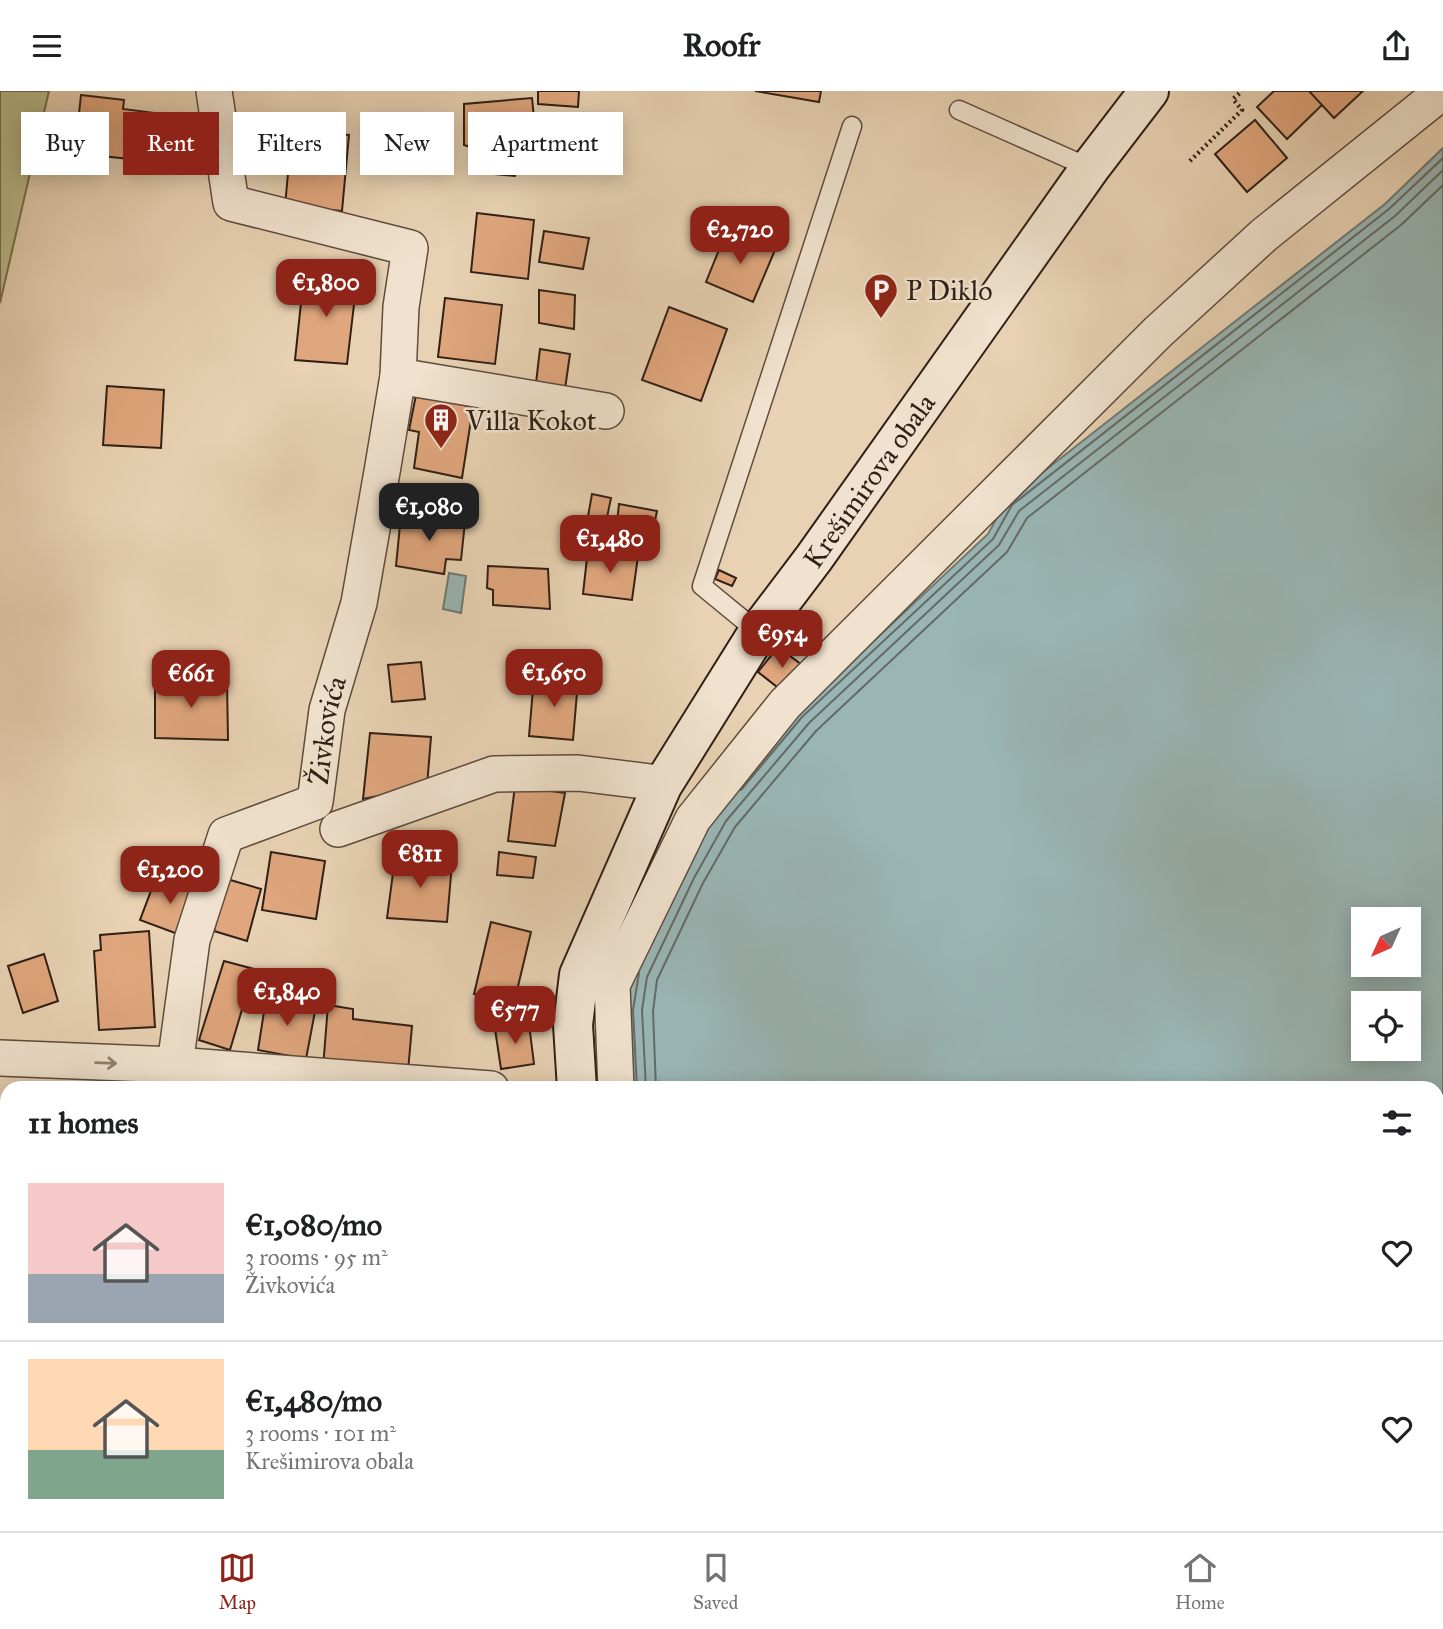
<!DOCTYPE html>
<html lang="en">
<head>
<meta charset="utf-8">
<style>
  body { margin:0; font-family:"IM FELL Great Primer",serif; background:#f2f2f2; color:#202124; height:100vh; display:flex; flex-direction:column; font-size:26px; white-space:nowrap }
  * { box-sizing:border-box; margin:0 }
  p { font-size:23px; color:#757577 }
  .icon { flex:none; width:38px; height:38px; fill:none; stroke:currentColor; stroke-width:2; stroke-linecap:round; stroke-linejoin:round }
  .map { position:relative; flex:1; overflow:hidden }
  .details { position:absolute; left:0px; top:990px; width:1444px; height:450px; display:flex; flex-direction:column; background:#fff; border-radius:21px 21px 0 0; box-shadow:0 4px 18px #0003 }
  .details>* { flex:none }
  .guide { position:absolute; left:21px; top:21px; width:700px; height:63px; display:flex; gap:14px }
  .needle { width:46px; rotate:225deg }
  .buttons { position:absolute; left:1351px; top:816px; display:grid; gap:14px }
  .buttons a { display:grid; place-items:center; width:70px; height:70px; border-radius:0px; background:#fff; box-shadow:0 4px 18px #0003; font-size:35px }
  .price { position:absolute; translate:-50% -60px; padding:0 16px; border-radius:14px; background:#8f2418; color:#fff; font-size:23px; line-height:46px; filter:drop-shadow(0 2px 4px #0008) }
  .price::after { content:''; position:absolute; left:50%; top:42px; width:21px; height:16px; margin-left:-10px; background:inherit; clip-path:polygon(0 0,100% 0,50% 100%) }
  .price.selected { background:#222; color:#fff }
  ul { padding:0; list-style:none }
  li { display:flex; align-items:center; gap:21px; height:175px; padding:0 28px }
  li+li { border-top:2px solid #e0e0e0 }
  li span { display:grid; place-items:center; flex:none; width:196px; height:140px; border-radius:0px; color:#555 }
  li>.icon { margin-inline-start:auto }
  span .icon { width:84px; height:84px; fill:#fffc; stroke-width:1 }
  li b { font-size:30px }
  h2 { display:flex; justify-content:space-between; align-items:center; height:84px; padding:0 28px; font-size:30px }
  .pill { padding:0 24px; border-radius:0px; background:#fff; box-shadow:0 4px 18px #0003; font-size:24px; line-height:63px }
  .pill.selected { background:#8f2418; color:#fff }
  header { display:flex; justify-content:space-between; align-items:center; height:91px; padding:0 28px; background:#fff; font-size:32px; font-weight:700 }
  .menu { display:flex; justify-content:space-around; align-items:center; height:98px; border-top:2px solid #e0e0e0; background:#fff; font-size:19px; color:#757577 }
  .menu a { display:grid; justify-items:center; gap:4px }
  .menu .selected { color:#8f2418 }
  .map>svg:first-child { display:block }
</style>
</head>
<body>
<header><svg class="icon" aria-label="menu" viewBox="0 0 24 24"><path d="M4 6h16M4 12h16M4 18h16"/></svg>Roofr<svg class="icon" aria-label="share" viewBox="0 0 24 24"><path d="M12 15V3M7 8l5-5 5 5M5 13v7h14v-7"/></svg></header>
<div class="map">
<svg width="1443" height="1440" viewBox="0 0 1443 1440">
  <rect width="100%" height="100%" fill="#e8d2b3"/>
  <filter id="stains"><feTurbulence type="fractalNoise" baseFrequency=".00286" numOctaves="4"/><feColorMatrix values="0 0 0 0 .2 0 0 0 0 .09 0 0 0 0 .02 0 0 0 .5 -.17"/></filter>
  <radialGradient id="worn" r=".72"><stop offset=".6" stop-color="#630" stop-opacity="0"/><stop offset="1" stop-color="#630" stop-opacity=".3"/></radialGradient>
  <path fill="#babb8a" stroke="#756e50" stroke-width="2" d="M 0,0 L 49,0 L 0,212 Z"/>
  <path fill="#99b6b5" stroke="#6f7a76" stroke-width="2" fill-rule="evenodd" d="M 1443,57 L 1443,1440 L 759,1440 L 759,1433 L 1437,1433 L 1437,998 L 631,998 L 626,918 L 632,881 L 713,721 L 797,622 L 988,443 L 1006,410 L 1385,113 ZM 1363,828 L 1409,828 L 1409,873 L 1363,873 ZM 1363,912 L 1409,912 L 1409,957 L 1363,957 Z
    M 449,482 L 466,485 L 461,522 L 443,518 Z"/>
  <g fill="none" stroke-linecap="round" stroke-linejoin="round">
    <path stroke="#646b66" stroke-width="2" d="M 741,699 L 802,626 L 993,448 L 1012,414 L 1389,118 L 1443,67
      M 637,998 L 633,919 L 639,882
      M 646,998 L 642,919 L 647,886 L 694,787 L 726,730 L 809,632 L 999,454 L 1019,420 L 1395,125 L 1443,79
      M 656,998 L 653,920 L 657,889 L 703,792 L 735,736 L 816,640 L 1007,461 L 1027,427 L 1401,134 L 1443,94"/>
  </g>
  <path fill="#e0a67d" stroke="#302017" stroke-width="2" d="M 538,0 L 579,0 L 578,16 L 538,13 Z
    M 755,0 L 821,0 L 819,11 Z
    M 1274,0 L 1309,0 L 1322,14 L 1287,48 L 1257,16 Z
    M 1309,0 L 1363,0 L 1334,27 Z
    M 81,4 L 124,9 L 123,18 L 163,23 L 158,71 L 102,65 L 103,53 L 76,50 Z
    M 532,7 L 535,37 L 525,37 L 515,85 L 473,81 L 473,57 L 464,54 L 464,13 Z
    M 1255,29 L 1287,67 L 1247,101 L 1215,63 Z
    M 292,39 L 349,44 L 342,120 L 285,115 Z
    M 477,122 L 534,129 L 528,188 L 471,181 Z
    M 727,139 L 775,159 L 753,211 L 706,191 Z
    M 544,140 L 589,147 L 583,178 L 539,171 Z
    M 304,183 L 357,188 L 347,273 L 295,269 Z
    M 539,199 L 575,204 L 574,238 L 539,232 Z
    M 445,207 L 502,214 L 495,273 L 438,266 Z
    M 669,216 L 727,238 L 701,310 L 642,289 Z
    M 540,258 L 570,263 L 565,298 L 536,292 Z
    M 107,295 L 164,299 L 161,357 L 103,354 Z
    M 416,304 L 473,316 L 462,387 L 414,377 L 419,341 L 409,339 Z
    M 592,403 L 611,407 L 605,436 L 587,431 Z
    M 619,413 L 657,420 L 651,449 L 636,447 L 637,437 L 617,432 Z
    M 401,424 L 465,431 L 461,469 L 446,468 L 444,483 L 396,475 Z
    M 588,458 L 638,465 L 632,509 L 583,503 Z
    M 488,475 L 548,478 L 550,518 L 493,514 L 493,499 L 487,497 Z
    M 719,479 L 736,487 L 732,495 L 715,488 Z
    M 778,556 L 806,577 L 786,603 L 758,581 Z
    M 421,571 L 425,608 L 392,611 L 388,574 Z
    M 534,586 L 578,590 L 573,649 L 529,645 Z
    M 155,590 L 227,590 L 228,649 L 155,647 Z
    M 370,642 L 431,646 L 427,695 L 363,708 Z
    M 515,695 L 565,702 L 555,755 L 508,750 Z
    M 271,761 L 325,770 L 316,828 L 262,819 Z
    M 499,761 L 536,766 L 533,787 L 497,784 Z
    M 395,767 L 452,772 L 447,831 L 387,827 Z
    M 157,784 L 200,801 L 183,845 L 140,829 Z
    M 227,788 L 261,798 L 247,850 L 214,840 Z
    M 491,831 L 531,841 L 514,912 L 474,903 Z
    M 149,840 L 155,936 L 99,939 L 94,860 L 101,859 L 100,844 Z
    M 44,863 L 58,910 L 23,922 L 8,875 Z
    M 224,870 L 254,878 L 230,959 L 199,949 Z
    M 266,908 L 316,915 L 306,968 L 258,959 Z
    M 328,914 L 353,918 L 353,928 L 412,935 L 408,980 L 323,977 Z
    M 529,933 L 534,973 L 501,978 L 495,938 Z
    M 0,1261 L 7,1261 L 7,1281 L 0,1281 Z
    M 99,1433 L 155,1433 L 155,1436 L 100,1440 Z
    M 218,1433 L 258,1433 L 258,1439 L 218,1440 Z
    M 390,1433 L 434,1433 L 434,1440 L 391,1440 Z"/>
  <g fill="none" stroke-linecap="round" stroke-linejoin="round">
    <g stroke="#5e4c3e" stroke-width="21">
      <path id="lane" d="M 959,19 L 1090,77
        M 758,541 L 702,495 L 852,35"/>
    </g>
    <g stroke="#5e4c3e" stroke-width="38">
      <g id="street">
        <path d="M 398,285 L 606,320"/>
        <path d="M 338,738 L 494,683 L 578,682 L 651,691 L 662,695"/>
        <path d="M 0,967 L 175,974 L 491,998"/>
        <path id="s1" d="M 175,974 L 192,849 L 226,744 L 315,711 L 327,619 L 359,512 L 383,375 L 398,285 L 401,216 L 410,157 L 231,112 L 214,0"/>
        <path d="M 616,998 L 612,894 L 693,728 L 785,613 L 1158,241 L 1264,144 L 1443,0"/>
        <path d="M 32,1433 L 32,1440"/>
        <path d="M 287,1433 L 288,1440"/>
      </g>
    </g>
    <g stroke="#302017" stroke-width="42">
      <g id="secondary">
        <path id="s2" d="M 577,998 L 573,934 L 579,884 L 662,695 L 758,541 L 814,467 L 1090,77 L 1149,0"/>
        <path d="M 687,1440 L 688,1433"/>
      </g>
    </g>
    <path stroke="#302017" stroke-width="4.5" stroke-dasharray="2 3.5" stroke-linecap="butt" d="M 1190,70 L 1242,19 L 1233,8 L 1242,0
      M 648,993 L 660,992"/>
    <use href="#lane" stroke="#f0e2ce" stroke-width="18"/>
    <use href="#street" stroke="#f0e2ce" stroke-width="35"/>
    <use href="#secondary" stroke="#f0e2ce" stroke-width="38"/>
  </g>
  <defs><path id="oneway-shaft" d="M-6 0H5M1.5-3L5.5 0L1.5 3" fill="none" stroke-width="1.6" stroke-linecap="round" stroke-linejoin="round" transform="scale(1.75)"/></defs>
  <use stroke="#908172" href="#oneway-shaft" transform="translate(106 972) rotate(2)"/>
  <defs>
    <g id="parking-pin" transform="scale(1.75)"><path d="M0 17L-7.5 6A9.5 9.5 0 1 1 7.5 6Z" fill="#8f2418" stroke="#f0e2ce"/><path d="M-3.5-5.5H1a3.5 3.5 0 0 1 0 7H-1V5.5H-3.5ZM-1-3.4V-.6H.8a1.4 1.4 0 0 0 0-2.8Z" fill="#fff"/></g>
    <g id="building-pin" transform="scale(1.75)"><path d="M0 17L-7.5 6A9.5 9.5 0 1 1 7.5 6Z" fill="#8f2418" stroke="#f0e2ce"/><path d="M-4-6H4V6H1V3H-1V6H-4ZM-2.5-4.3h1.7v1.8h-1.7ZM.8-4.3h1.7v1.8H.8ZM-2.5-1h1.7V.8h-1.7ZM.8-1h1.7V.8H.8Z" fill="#fff"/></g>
  </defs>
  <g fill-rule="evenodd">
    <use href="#parking-pin" x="881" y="199"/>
    <use href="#building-pin" x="441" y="329"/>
  </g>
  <g text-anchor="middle" stroke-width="5" stroke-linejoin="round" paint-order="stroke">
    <g font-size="28" fill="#302017" stroke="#f0e2ce" text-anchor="start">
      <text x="906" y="209">P Diklo</text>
      <text x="466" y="339">Villa Kokot</text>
    </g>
    <g font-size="28" fill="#302017" stroke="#f0e2ce">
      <text dy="10" stroke="none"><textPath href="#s2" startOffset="690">Krešimirova obala</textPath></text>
      <text dy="10" stroke="none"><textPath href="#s1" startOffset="404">Živkovića</textPath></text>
    </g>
  </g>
  <rect width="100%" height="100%" filter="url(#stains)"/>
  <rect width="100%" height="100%" fill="url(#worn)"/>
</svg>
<div class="buttons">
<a><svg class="needle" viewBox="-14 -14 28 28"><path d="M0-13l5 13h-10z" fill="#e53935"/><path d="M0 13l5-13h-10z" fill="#757577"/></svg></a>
<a><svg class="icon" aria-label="locate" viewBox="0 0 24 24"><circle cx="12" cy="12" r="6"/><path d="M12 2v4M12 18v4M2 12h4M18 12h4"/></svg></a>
</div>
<b class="price" style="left:740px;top:175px">€2,720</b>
<b class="price" style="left:326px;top:228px">€1,800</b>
<b class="price selected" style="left:429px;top:452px">€1,080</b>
<b class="price" style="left:610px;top:484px">€1,480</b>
<b class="price" style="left:782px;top:579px">€954</b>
<b class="price" style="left:554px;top:618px">€1,650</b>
<b class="price" style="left:191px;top:619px">€661</b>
<b class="price" style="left:420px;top:799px">€811</b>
<b class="price" style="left:170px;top:815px">€1,200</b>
<b class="price" style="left:287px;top:937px">€1,840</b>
<b class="price" style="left:515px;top:955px">€577</b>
<div class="guide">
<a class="pill">Buy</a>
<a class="pill selected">Rent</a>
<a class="pill">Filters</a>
<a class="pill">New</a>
<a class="pill">Apartment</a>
</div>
<section class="details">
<h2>11 homes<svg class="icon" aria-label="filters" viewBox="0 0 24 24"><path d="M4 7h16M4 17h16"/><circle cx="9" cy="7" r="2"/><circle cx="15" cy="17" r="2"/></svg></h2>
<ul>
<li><span style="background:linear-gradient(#f6c9c9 65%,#9aa5b1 0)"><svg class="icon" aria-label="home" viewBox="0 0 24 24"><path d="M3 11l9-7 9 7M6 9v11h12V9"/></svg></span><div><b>€1,080/mo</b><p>3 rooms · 95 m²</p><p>Živkovića</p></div><svg class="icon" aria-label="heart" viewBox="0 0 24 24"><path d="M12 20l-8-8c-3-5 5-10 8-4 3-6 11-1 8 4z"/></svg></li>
<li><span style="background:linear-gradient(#ffd9b3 65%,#7fa58c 0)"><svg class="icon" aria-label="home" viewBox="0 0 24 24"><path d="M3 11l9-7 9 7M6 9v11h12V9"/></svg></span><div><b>€1,480/mo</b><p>3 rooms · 101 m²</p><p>Krešimirova obala</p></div><svg class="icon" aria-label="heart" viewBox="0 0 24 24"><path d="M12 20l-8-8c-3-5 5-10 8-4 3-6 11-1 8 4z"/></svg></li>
</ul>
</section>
</div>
<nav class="menu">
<a class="selected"><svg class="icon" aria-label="map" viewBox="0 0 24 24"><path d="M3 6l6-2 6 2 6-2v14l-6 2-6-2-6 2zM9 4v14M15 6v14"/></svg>Map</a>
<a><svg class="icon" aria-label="saved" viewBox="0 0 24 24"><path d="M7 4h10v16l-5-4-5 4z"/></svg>Saved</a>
<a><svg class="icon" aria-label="home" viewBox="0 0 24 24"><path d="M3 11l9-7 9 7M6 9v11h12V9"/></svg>Home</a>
</nav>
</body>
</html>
